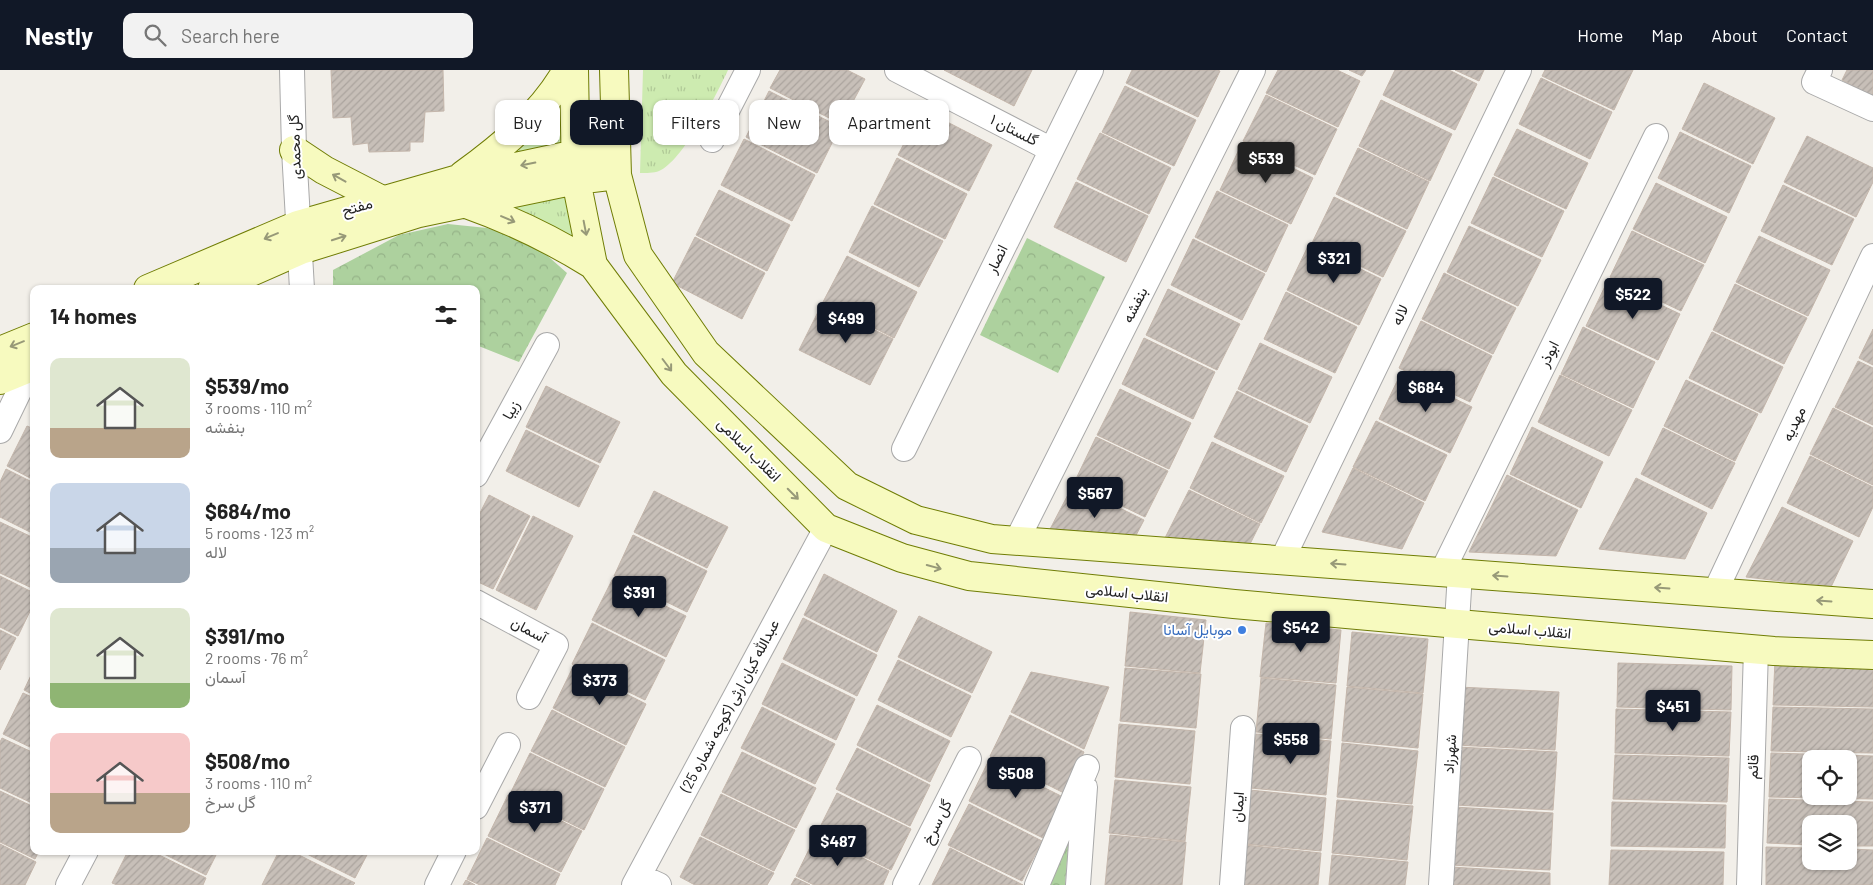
<!DOCTYPE html>
<html lang="en">
<head>
<meta charset="utf-8">
<style>
  body { margin:0; font-family:Barlow,Vazirmatn,sans-serif; background:#f2f2f2; color:#222; height:100vh; display:flex; flex-direction:column; font-size:19px; white-space:nowrap }
  * { box-sizing:border-box; margin:0 }
  p { font-size:16px; color:#767676 }
  .icon { flex:none; width:28px; height:28px; fill:none; stroke:currentColor; stroke-width:2; stroke-linecap:round; stroke-linejoin:round }
  .map { position:relative; flex:1; overflow:hidden }
  .details { position:absolute; left:30px; top:215px; width:450px; height:570px; display:flex; flex-direction:column; background:#fff; border-radius:10px; box-shadow:0 1px 4px #0004 }
  .details>* { flex:none }
  .guide { position:absolute; left:495px; top:30px; width:475px; height:45px; display:flex; gap:10px }
  .fabs { position:absolute; left:1802px; top:680px; display:grid; gap:10px }
  .fabs a { display:grid; place-items:center; width:55px; height:55px; border-radius:10px; background:#fff; box-shadow:0 1px 4px #0004; font-size:25px }
  .price { position:absolute; translate:-50% -42px; padding:0 11px; border-radius:5px; background:#111827; color:#fff; font-size:16px; line-height:32px; filter:drop-shadow(0 1px 2px #0008) }
  .price::after { content:''; position:absolute; left:50%; top:30px; width:15px; height:11px; margin-left:-8px; background:inherit; clip-path:polygon(0 0,100% 0,50% 100%) }
  .price.current { background:#222; color:#fff }
  ul { padding:0; list-style:none }
  li { display:flex; align-items:center; gap:15px; height:125px; padding:0 20px }
  li span { display:grid; place-items:center; flex:none; width:140px; height:100px; border-radius:10px; color:#555 }
  li>.icon { margin-inline-start:auto }
  span .icon { width:60px; height:60px; fill:#fffc; stroke-width:1 }
  li b { font-size:21px }
  h2 { display:flex; justify-content:space-between; align-items:center; height:60px; padding:0 20px; font-size:21px }
  .tag { padding:0 18px; border-radius:10px; background:#fff; box-shadow:0 1px 4px #0004; font-size:18px; line-height:45px }
  .tag.current { background:#111827; color:#fff }
  header { display:flex; align-items:center; gap:30px; box-sizing:border-box; height:70px; padding:0 25px; background:#111827; color:#fff }
  header strong { font-size:24px }
  nav { display:flex; gap:28px; margin-inline-start:auto; font-size:18px }
  .search { width:350px; height:45px; background:#f2f2f2; display:flex; align-items:center; gap:12px; box-sizing:border-box; padding:0 18px; border-radius:10px; color:#767676; font-size:19px }
  .map>svg:first-child { display:block }
</style>
</head>
<body>
<header>
<strong>Nestly</strong>
<div class="search"><svg class="icon" aria-label="search" viewBox="0 0 24 24"><circle cx="10" cy="10" r="6"/><path d="M15 15l6 6"/></svg>Search here</div>
<nav><a>Home</a><a>Map</a><a>About</a><a>Contact</a></nav>
</header>
<div class="map">
<svg width="1873" height="815" viewBox="0 0 1873 815">
  <defs>
    <pattern id="grass-tufts" width="24" height="20" patternUnits="userSpaceOnUse" patternTransform="scale(1.25)"><rect width="24" height="20" fill="#cdebb0"/><path d="M3 7l-1-3M5 7V3M7 7l1-3M15 17l-1-3M17 17v-4M19 17l1-3" fill="none" stroke="#b0c997"/></pattern>
    <pattern id="forest-crowns" width="20" height="18" patternUnits="userSpaceOnUse" patternTransform="scale(1.25)"><rect width="20" height="18" fill="#add19e"/><path d="M2 6a3 3 0 1 1 6 0M12 15a3 3 0 1 1 6 0" fill="none" stroke="#95b388"/></pattern>
    <pattern id="building-hatch" width="6" height="6" patternUnits="userSpaceOnUse" patternTransform="scale(1.25)"><rect width="6" height="6" fill="#c7bfb8"/><path d="M-1 1l2-2M0 6l6-6M5 7l2-2" fill="none" stroke="#aba49e"/></pattern>
  </defs>
  <rect width="100%" height="100%" fill="#f2efe9"/>
  <path fill="url(#grass-tufts)" d="M 643,0 L 728,0 C 717,24 682,92 659,101 C 654,103 646,103 640,103 Z
    M 566,23 L 565,78 L 492,90 Z
    M 565,123 L 575,172 L 497,137 Z"/>
  <path fill="url(#forest-crowns)" d="M 448,154 L 487,158 L 533,173 L 567,203 L 519,292 L 476,275 L 476,219 L 333,219 L 333,200 L 399,165 Z
    M 1027,168 L 1105,207 L 1058,303 L 980,265 Z
    M 1069,765 L 1065,815 L 1049,815 Z"/>
  <path fill="url(#building-hatch)" stroke="#c4b6ab" fill-rule="evenodd" d="M 331,0 L 443,0 L 444,41 L 425,42 L 423,72 L 410,72 L 410,81 L 369,82 L 368,73 L 353,75 L 351,47 L 333,48 Z
    M 780,0 L 847,0 L 865,9 L 841,54 L 770,18 Z
    M 944,0 L 1032,0 L 1014,36 Z
    M 1132,0 L 1217,0 L 1220,1 L 1198,47 L 1126,13 Z
    M 1278,0 L 1337,0 L 1360,11 L 1338,57 L 1266,23 Z
    M 1349,0 L 1366,0 L 1362,6 Z
    M 1395,0 L 1449,0 L 1477,14 L 1455,60 L 1383,25 Z
    M 1455,0 L 1484,0 L 1479,11 Z
    M 1545,0 L 1633,0 L 1614,40 L 1542,6 Z
    M 1847,0 L 1873,0 L 1873,26 L 1842,10 Z
    M 1541,8 L 1612,42 L 1590,89 L 1519,54 Z
    M 1704,13 L 1775,48 L 1753,94 L 1682,59 Z
    M 1125,16 L 1196,50 L 1174,96 L 1102,62 Z
    M 769,21 L 840,57 L 817,103 L 746,67 Z
    M 1266,25 L 1337,59 L 1315,105 L 1243,71 Z
    M 1381,30 L 1452,64 L 1430,111 L 1359,76 Z
    M 922,39 L 992,75 L 969,121 L 898,85 Z
    M 1517,59 L 1588,93 L 1566,139 L 1494,105 Z
    M 1680,62 L 1751,96 L 1729,143 L 1658,108 Z
    M 1100,63 L 1171,98 L 1149,144 L 1077,109 Z
    M 1807,66 L 1873,98 L 1873,112 L 1856,147 L 1784,112 Z
    M 744,69 L 815,105 L 792,151 L 721,115 Z
    M 1242,73 L 1313,108 L 1291,154 L 1220,120 Z
    M 1358,78 L 1429,112 L 1407,159 L 1336,124 Z
    M 897,88 L 967,124 L 945,169 L 874,134 Z
    M 1493,107 L 1564,141 L 1542,187 L 1471,153 Z
    M 1076,112 L 1148,146 L 1126,192 L 1054,157 Z
    M 1656,113 L 1727,147 L 1705,193 L 1633,159 Z
    M 1783,115 L 1854,149 L 1832,195 L 1761,161 Z
    M 719,120 L 790,155 L 767,201 L 696,165 Z
    M 1217,121 L 1288,155 L 1266,202 L 1195,167 Z
    M 1334,127 L 1406,161 L 1383,207 L 1312,173 Z
    M 872,136 L 943,171 L 919,217 L 849,182 Z
    M 1469,156 L 1541,190 L 1518,236 L 1447,202 Z
    M 1632,161 L 1704,195 L 1681,241 L 1610,207 Z
    M 1759,166 L 1830,200 L 1808,246 L 1736,212 Z
    M 695,167 L 765,203 L 742,249 L 672,213 Z
    M 1193,169 L 1265,204 L 1242,250 L 1171,215 Z
    M 1309,174 L 1381,209 L 1359,255 L 1287,220 Z
    M 847,186 L 917,222 L 894,268 L 823,232 Z
    M 1444,203 L 1516,238 L 1493,284 L 1422,249 Z
    M 1608,210 L 1680,244 L 1658,290 L 1586,256 Z
    M 1735,214 L 1807,248 L 1784,294 L 1713,260 Z
    M 1168,219 L 1240,254 L 1217,300 L 1146,265 Z
    M 1286,222 L 1357,257 L 1335,303 L 1264,269 Z
    M 822,234 L 893,269 L 870,315 L 799,280 Z
    M 1421,251 L 1492,286 L 1470,332 L 1399,298 Z
    M 1583,257 L 1655,292 L 1633,338 L 1561,304 Z
    M 1873,259 L 1873,295 L 1859,288 Z
    M 1712,262 L 1783,297 L 1761,343 L 1689,308 Z
    M 1144,268 L 1215,302 L 1193,349 L 1122,314 Z
    M 1260,273 L 1332,307 L 1310,353 L 1238,319 Z
    M 1858,291 L 1873,298 L 1873,355 L 1835,337 Z
    M 1401,303 L 1472,337 L 1450,383 L 1379,349 Z
    M 1560,305 L 1632,340 L 1609,386 L 1538,352 Z
    M 1686,310 L 1758,344 L 1735,391 L 1664,356 Z
    M 546,316 L 620,352 L 600,393 L 526,357 Z
    M 1120,319 L 1191,353 L 1169,399 L 1097,365 Z
    M 1237,321 L 1308,356 L 1286,402 L 1214,367 Z
    M 1833,338 L 1873,358 L 1873,415 L 1810,384 Z
    M 1376,351 L 1447,385 L 1425,431 L 1353,397 Z
    M 27,356 L 34,359 L 34,410 L 7,396 Z
    M 1532,357 L 1603,392 L 1581,438 L 1510,404 Z
    M 1663,358 L 1735,393 L 1712,439 L 1641,404 Z
    M 526,360 L 599,396 L 579,437 L 506,401 Z
    M 1096,367 L 1168,401 L 1145,447 L 1074,413 Z
    M 1212,372 L 1284,406 L 1261,453 L 1190,418 Z
    M 1810,386 L 1873,417 L 1873,437 L 1859,467 L 1787,433 Z
    M 1353,398 L 1424,433 L 1402,479 L 1322,462 Z
    M 6,399 L 34,413 L 34,464 L 0,447 L 0,412 Z
    M 1507,405 L 1578,440 L 1556,486 L 1469,482 Z
    M 1636,408 L 1707,443 L 1685,489 L 1599,479 Z
    M 1073,415 L 1144,450 L 1132,473 L 1048,463 Z
    M 1189,420 L 1260,454 L 1247,480 L 1164,470 Z
    M 654,421 L 728,457 L 707,498 L 634,462 Z
    M 489,425 L 530,446 L 493,519 L 476,511 L 476,451 Z
    M 1782,437 L 1853,471 L 1831,517 L 1746,507 Z
    M 533,446 L 573,466 L 536,540 L 496,520 Z
    M 0,452 L 34,468 L 34,519 L 0,503 Z
    M 633,465 L 707,501 L 687,542 L 614,506 Z
    M 824,504 L 897,541 L 877,582 L 804,545 Z
    M 0,506 L 34,523 L 34,533 L 18,566 L 0,557 Z
    M 612,510 L 686,546 L 666,587 L 592,550 Z
    M 1130,542 L 1206,550 L 1200,603 L 1125,596 Z
    M 919,546 L 992,582 L 972,623 L 898,587 Z
    M 803,548 L 877,585 L 857,626 L 783,589 Z
    M 592,553 L 665,590 L 645,630 L 572,594 Z
    M 1266,553 L 1341,560 L 1336,613 L 1260,607 Z
    M 0,560 L 16,568 L 0,600 Z
    M 1352,562 L 1428,569 L 1423,623 L 1347,616 Z
    M 898,590 L 971,626 L 951,667 L 878,630 Z
    M 1775,590 L 1873,593 L 1873,637 L 1773,635 Z
    M 782,593 L 855,629 L 836,670 L 762,634 Z
    M 1618,593 L 1732,596 L 1731,640 L 1617,637 Z
    M 573,597 L 646,634 L 626,675 L 553,638 Z
    M 1125,598 L 1201,604 L 1196,658 L 1120,651 Z
    M 34,599 L 34,625 L 24,620 Z
    M 1031,602 L 1109,617 L 1084,679 L 1011,642 Z
    M 1261,608 L 1336,615 L 1331,669 L 1256,662 Z
    M 1347,617 L 1423,624 L 1418,678 L 1342,671 Z
    M 1459,617 L 1559,622 L 1555,680 L 1455,675 Z
    M 23,623 L 34,628 L 34,679 L 3,664 Z
    M 877,635 L 950,671 L 930,712 L 857,675 Z
    M 762,637 L 835,674 L 815,714 L 741,678 Z
    M 1773,637 L 1873,639 L 1873,683 L 1771,681 Z
    M 1616,639 L 1731,642 L 1729,686 L 1615,683 Z
    M 552,640 L 625,677 L 605,717 L 531,681 Z
    M 1010,645 L 1084,682 L 1064,723 L 990,686 Z
    M 1119,654 L 1195,661 L 1190,714 L 1115,707 Z
    M 1256,664 L 1331,671 L 1326,725 L 1250,718 Z
    M 2,668 L 34,683 L 34,734 L 0,718 L 0,672 Z
    M 1342,673 L 1418,681 L 1412,734 L 1337,727 Z
    M 1457,677 L 1557,682 L 1553,740 L 1454,735 Z
    M 857,678 L 930,715 L 910,756 L 836,719 Z
    M 742,682 L 816,718 L 796,758 L 722,722 Z
    M 530,683 L 604,719 L 584,760 L 510,724 Z
    M 1771,683 L 1873,686 L 1873,729 L 1769,727 ZM 1811,689 L 1849,689 L 1849,726 L 1811,726 Z
    M 1615,685 L 1729,688 L 1727,732 L 1613,729 Z
    M 989,690 L 1063,727 L 1043,768 L 969,731 Z
    M 1115,710 L 1191,717 L 1185,771 L 1109,763 Z
    M 1250,720 L 1326,728 L 1321,781 L 1245,774 Z
    M 0,721 L 34,737 L 34,781 L 39,781 L 35,789 L 0,772 Z
    M 837,723 L 911,759 L 891,800 L 817,763 Z
    M 721,724 L 795,760 L 774,801 L 701,765 Z
    M 508,725 L 582,761 L 561,802 L 488,766 Z
    M 1769,729 L 1873,732 L 1873,776 L 1849,776 L 1849,754 L 1811,754 L 1811,775 L 1767,773 Z
    M 1337,730 L 1413,736 L 1407,790 L 1332,783 Z
    M 1612,732 L 1726,735 L 1725,778 L 1611,776 Z
    M 969,734 L 1042,771 L 1022,811 L 948,775 Z
    M 1454,737 L 1553,743 L 1550,800 L 1450,795 Z
    M 816,765 L 889,801 L 883,815 L 814,815 L 796,806 Z
    M 1110,765 L 1186,772 L 1182,815 L 1105,815 Z
    M 700,767 L 774,803 L 767,815 L 695,815 L 680,807 Z
    M 487,768 L 560,804 L 555,815 L 480,815 L 467,809 Z
    M 0,774 L 36,792 L 25,815 L 0,815 Z
    M 1245,775 L 1321,783 L 1318,815 L 1241,815 Z
    M 1766,777 L 1811,778 L 1811,791 L 1849,791 L 1849,779 L 1873,780 L 1873,815 L 1766,815 Z
    M 950,778 L 1023,815 L 932,815 Z
    M 1611,780 L 1724,782 L 1723,815 L 1609,815 Z
    M 128,781 L 151,781 L 206,808 L 203,815 L 117,815 L 112,813 Z
    M 158,781 L 218,781 L 206,805 Z
    M 279,781 L 291,781 L 355,813 L 353,815 L 262,815 Z
    M 301,781 L 369,781 L 355,808 Z
    M 1332,785 L 1408,792 L 1405,815 L 1329,815 Z
    M 1451,797 L 1550,803 L 1550,815 L 1450,815 Z
    M 795,808 L 810,815 L 791,815 Z
    M 466,810 L 475,815 L 463,815 Z"/>
  <g fill="none" stroke-linecap="round" stroke-linejoin="round">
    <g stroke="#a9a9a9" stroke-width="26">
      <path id="street" d="M 292,0 L 294,80 L 302,219
        M 897,0 L 1050,79
        M 1820,0 L 1814,12 L 1873,39
        M 712,70 L 748,0
        M 0,361 L 31,297
        M 904,379 L 1091,0
        M 476,405 L 547,275
        M 1017,470 L 1253,0
        M 1282,490 L 1519,0
        M 1442,502 L 1656,66
        M 1715,522 L 1873,186
        M 476,532 L 556,575 L 529,627
        M 476,737 L 508,675
        M 639,806 L 659,815
        M 68,815 L 86,781
        M 437,815 L 454,781
        M 634,815 L 826,458
        M 905,815 L 969,689
        M 1037,815 L 1087,697
        M 1078,815 L 1085,717
        M 1232,815 L 1243,658
        M 1441,815 L 1460,503
        M 1749,815 L 1756,579"/>
    </g>
    <g stroke="#707d05" stroke-width="30">
      <path id="secondary" d="M 574,0 L 576,110 L 593,195 L 674,304 L 826,458 L 902,488 L 969,506 L 1234,534 L 1458,554 L 1774,581 L 1873,585
        M 614,0 L 617,105 L 638,185 L 706,283 L 847,416 L 916,450 L 992,469 L 1873,534
        M 294,80 L 324,100 L 382,130
        M 463,105 C 503,76 543,43 567,0
        M 464,133 C 512,150 550,168 593,195
        M 148,219 L 298,155 L 455,110 L 576,84 L 616,79
        M 212,219 L 301,180 L 419,143 L 576,110 L 617,105
        M 0,281 L 34,267
        M 0,310 L 34,296"/>
    </g>
    <use href="#street" stroke="#fff" stroke-width="24"/>
    <use href="#secondary" stroke="#f7fabf" stroke-width="28"/>
  </g>
  <defs><path id="oneway-shaft" d="M-6 0H5M1.5-3L5.5 0L1.5 3" fill="none" stroke-width="1.6" stroke-linecap="round" stroke-linejoin="round" transform="scale(1.25)"/></defs>
  <g stroke="#979978">
    <use href="#oneway-shaft" transform="translate(528 94) rotate(169)"/>
    <use href="#oneway-shaft" transform="translate(339 108) rotate(-151)"/>
    <use href="#oneway-shaft" transform="translate(508 149) rotate(23)"/>
    <use href="#oneway-shaft" transform="translate(585 158) rotate(79)"/>
    <use href="#oneway-shaft" transform="translate(271 166) rotate(157)"/>
    <use href="#oneway-shaft" transform="translate(339 168) rotate(-18)"/>
    <use href="#oneway-shaft" transform="translate(17 274) rotate(158)"/>
    <use href="#oneway-shaft" transform="translate(667 295) rotate(53)"/>
    <use href="#oneway-shaft" transform="translate(793 424) rotate(45)"/>
    <use href="#oneway-shaft" transform="translate(1338 494) rotate(-176)"/>
    <use href="#oneway-shaft" transform="translate(934 497) rotate(15)"/>
    <use href="#oneway-shaft" transform="translate(1500 506) rotate(-176)"/>
    <use href="#oneway-shaft" transform="translate(1662 518) rotate(-176)"/>
    <use href="#oneway-shaft" transform="translate(1824 531) rotate(-176)"/>
  </g>
  <circle fill="#3f7fe0" stroke="#fff" stroke-width="2" cx="1242" cy="560" r="5"/>
  <g text-anchor="middle" stroke-width="4" stroke-linejoin="round" paint-order="stroke">
    <g font-size="15" fill="#222" stroke="#fff">
      <text transform="translate(1014 60) rotate(27)" y="5">گلستان ۱</text>
      <text transform="translate(295 77) rotate(-92)" y="5">گل محمدی</text>
      <text transform="translate(357 137) rotate(-16)" y="5">مفتح</text>
      <text transform="translate(997 189) rotate(-64)" y="5">انصار</text>
      <text transform="translate(1135 235) rotate(-63)" y="5">بنفشه</text>
      <text transform="translate(1400 245) rotate(-64)" y="5">لاله</text>
      <text transform="translate(1549 284) rotate(-64)" y="5">ابوذر</text>
      <text transform="translate(511 340) rotate(-61)" y="5">زیبا</text>
      <text transform="translate(1794 354) rotate(-65)" y="5">مهدیه</text>
      <text transform="translate(749 380) rotate(45)" y="5">انقلاب اسلامی</text>
      <text transform="translate(1127 523) rotate(6)" y="5">انقلاب اسلامی</text>
      <text transform="translate(529 560) rotate(28)" y="5">آسمان</text>
      <text transform="translate(1530 560) rotate(5)" y="5">انقلاب اسلامی</text>
      <text transform="translate(730 636) rotate(-62)" y="5">عبدالله کیان ارثی (کوچه شماره 25)</text>
      <text transform="translate(1450 684) rotate(-86)" y="5">شهرزاد</text>
      <text transform="translate(1753 697) rotate(-88)" y="5">قائم</text>
      <text transform="translate(1238 737) rotate(-86)" y="5">ایمان</text>
      <text transform="translate(937 752) rotate(-63)" y="5">گل سرخ</text>
    </g>
    <g font-size="15" fill="#366cbe" stroke="#fff" text-anchor="end">
      <text x="1232" y="565">موبایل آسانا</text>
    </g>
  </g>
</svg>
<div class="fabs">
<a><svg class="icon" aria-label="locate" viewBox="0 0 24 24"><circle cx="12" cy="12" r="6"/><path d="M12 2v4M12 18v4M2 12h4M18 12h4"/></svg></a>
<a><svg class="icon" aria-label="layers" viewBox="0 0 24 24"><path d="M12 4l9 5-9 5-9-5zM3 14l9 5 9-5"/></svg></a>
</div>
<b class="price current" style="left:1266px;top:114px">$539</b>
<b class="price" style="left:1334px;top:214px">$321</b>
<b class="price" style="left:1633px;top:250px">$522</b>
<b class="price" style="left:846px;top:274px">$499</b>
<b class="price" style="left:1426px;top:343px">$684</b>
<b class="price" style="left:1095px;top:449px">$567</b>
<b class="price" style="left:639px;top:548px">$391</b>
<b class="price" style="left:1301px;top:583px">$542</b>
<b class="price" style="left:600px;top:636px">$373</b>
<b class="price" style="left:1673px;top:662px">$451</b>
<b class="price" style="left:1291px;top:695px">$558</b>
<b class="price" style="left:1016px;top:729px">$508</b>
<b class="price" style="left:535px;top:763px">$371</b>
<b class="price" style="left:838px;top:797px">$487</b>
<div class="guide">
<a class="tag">Buy</a>
<a class="tag current">Rent</a>
<a class="tag">Filters</a>
<a class="tag">New</a>
<a class="tag">Apartment</a>
</div>
<section class="details">
<h2>14 homes<svg class="icon" aria-label="filters" viewBox="0 0 24 24"><path d="M4 7h16M4 17h16"/><circle cx="9" cy="7" r="2"/><circle cx="15" cy="17" r="2"/></svg></h2>
<ul>
<li><span style="background:linear-gradient(#dfe7d0 70%,#b9a48a 0)"><svg class="icon" aria-label="home" viewBox="0 0 24 24"><path d="M3 11l9-7 9 7M6 9v11h12V9"/></svg></span><div><b>$539/mo</b><p>3 rooms · 110 m²</p><p>بنفشه</p></div></li>
<li><span style="background:linear-gradient(#c9d6e8 65%,#9aa5b1 0)"><svg class="icon" aria-label="home" viewBox="0 0 24 24"><path d="M3 11l9-7 9 7M6 9v11h12V9"/></svg></span><div><b>$684/mo</b><p>5 rooms · 123 m²</p><p>لاله</p></div></li>
<li><span style="background:linear-gradient(#dfe7d0 75%,#8fb573 0)"><svg class="icon" aria-label="home" viewBox="0 0 24 24"><path d="M3 11l9-7 9 7M6 9v11h12V9"/></svg></span><div><b>$391/mo</b><p>2 rooms · 76 m²</p><p>آسمان</p></div></li>
<li><span style="background:linear-gradient(#f6c9c9 60%,#b9a48a 0)"><svg class="icon" aria-label="home" viewBox="0 0 24 24"><path d="M3 11l9-7 9 7M6 9v11h12V9"/></svg></span><div><b>$508/mo</b><p>3 rooms · 110 m²</p><p>گل سرخ</p></div></li>
</ul>
</section>
</div>
</body>
</html>
